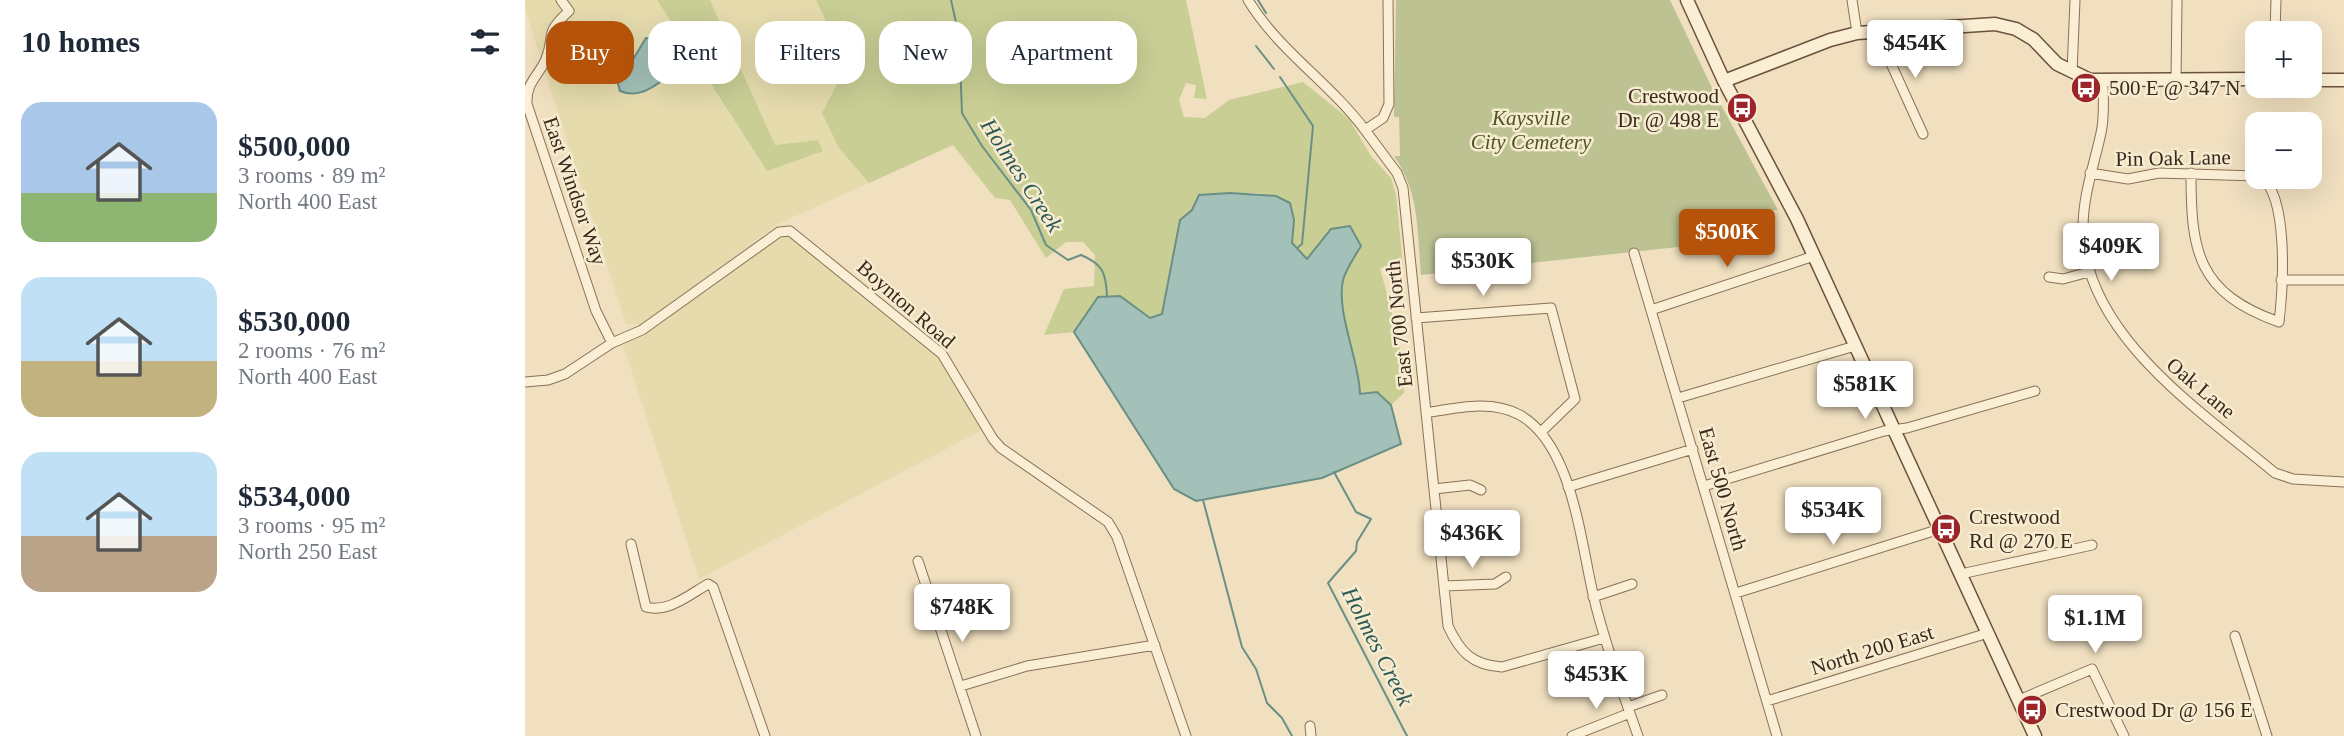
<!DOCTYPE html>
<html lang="en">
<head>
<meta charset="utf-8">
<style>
  body { margin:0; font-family:"Times New Roman",serif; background:#f6f6f7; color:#1f2937; height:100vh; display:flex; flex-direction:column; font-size:26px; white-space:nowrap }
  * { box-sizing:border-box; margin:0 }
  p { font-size:23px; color:#747a83 }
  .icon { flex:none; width:38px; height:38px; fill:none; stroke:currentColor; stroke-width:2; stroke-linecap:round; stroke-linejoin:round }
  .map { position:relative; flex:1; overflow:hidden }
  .details { display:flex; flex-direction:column; background:#fff; width:525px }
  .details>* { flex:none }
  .hud { position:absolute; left:21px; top:21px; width:665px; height:63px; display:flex; gap:14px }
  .controls { position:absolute; left:1720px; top:21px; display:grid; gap:14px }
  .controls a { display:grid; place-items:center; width:77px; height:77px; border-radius:14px; background:#fff; box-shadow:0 7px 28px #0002; font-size:35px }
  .price { position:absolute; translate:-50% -60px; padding:0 16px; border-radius:7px; background:#fff; color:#222; font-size:23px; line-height:46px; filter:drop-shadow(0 2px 4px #0008) }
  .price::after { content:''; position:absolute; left:50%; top:42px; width:21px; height:16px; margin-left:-10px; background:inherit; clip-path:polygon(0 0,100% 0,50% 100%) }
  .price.on { background:#b45309; color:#fff }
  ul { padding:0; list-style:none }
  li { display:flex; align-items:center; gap:21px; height:175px; padding:0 21px }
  li span { display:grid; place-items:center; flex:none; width:196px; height:140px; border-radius:21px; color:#555 }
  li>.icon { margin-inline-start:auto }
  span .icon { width:84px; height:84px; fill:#fffc; stroke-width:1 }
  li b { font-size:30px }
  h2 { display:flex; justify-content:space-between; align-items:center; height:84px; padding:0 21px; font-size:30px }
  .chip { padding:0 24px; border-radius:21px; background:#fff; box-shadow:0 7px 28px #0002; font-size:24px; line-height:63px }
  .chip.on { background:#b45309; color:#fff }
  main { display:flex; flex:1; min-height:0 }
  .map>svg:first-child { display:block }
</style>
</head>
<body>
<main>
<section class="details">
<h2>10 homes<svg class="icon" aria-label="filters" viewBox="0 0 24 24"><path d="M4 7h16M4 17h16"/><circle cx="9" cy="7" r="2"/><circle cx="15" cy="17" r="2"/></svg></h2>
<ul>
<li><span style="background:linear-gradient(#a9c7e8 65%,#8fb573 0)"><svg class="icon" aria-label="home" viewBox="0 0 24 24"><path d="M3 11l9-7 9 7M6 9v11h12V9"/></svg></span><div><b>$500,000</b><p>3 rooms · 89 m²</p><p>North 400 East</p></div></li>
<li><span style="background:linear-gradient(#bfe0f5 60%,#c2b280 0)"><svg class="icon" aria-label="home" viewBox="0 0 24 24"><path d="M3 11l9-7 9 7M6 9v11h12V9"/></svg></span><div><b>$530,000</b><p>2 rooms · 76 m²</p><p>North 400 East</p></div></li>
<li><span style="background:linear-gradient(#bfe0f5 60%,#b9a48a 0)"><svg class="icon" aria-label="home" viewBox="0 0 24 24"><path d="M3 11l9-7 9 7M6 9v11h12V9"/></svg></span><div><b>$534,000</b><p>3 rooms · 95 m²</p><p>North 250 East</p></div></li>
</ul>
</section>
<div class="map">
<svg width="1819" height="736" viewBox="0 0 1819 736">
  <rect width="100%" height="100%" fill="#f0e0c0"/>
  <path fill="#e5dbad" d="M 0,0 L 132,0 L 242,171 L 293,140 L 250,145 L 185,0 L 291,0 L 322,65 L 314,148 L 344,183 L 253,224 L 116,325 L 101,324 L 0,9 Z
    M 264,235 L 411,354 L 459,429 L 174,579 L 98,345 L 119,336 L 257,236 Z"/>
  <path fill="#c8ce94" d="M 132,0 L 185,0 L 250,145 L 293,140 L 298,151 L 242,171 Z
    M 291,0 L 661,0 L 682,99 L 669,98 L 671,85 L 661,83 L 654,100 L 659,117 L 680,118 L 704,100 L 778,82 L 824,119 L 846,156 L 866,178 L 871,195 L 878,266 L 855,268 L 874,340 L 879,393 L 866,405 L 852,392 L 835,395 C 834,360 811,313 818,280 C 821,269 830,256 836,246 L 806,229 L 782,259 L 767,243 L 769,220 L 765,203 L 750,196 L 732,193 L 674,195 L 667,210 L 655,220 L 637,314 L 625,318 L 595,296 L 573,297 L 549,332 L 519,335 L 539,289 L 569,286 L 570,255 L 558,242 L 541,242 L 521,258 L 485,200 L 470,198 L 428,145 L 344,183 L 314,148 L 297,113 L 322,65 Z"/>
  <path fill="#bdc293" d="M 871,0 L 1145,0 L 1188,90 L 1253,210 L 1214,214 L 1217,240 L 896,275 C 892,230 895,194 869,156 L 875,156 L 874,117 L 869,117 Z"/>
  <path fill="#a3c1b8" stroke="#6a9086" stroke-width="2" d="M 121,38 L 128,39 L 146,62 L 149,71 C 133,84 115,100 95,91 L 93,84 Z
    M 705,193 L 751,196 L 765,203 L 769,220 L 767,243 L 782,259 L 806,229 L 825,226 L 836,246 C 830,256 821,269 818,280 C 811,313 834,359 835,394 L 852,392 L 866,405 L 876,444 L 797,478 L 671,501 L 649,489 L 549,332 L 573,297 L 595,296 L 625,318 L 637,314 L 655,220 L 667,210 L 674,195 Z"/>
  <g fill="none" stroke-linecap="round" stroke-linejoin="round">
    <path stroke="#6a9086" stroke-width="2" d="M 426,0 L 434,36 L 437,113 L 457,146 L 506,210 L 521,245 L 543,260 L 556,255 C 578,264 581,273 582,296
      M 733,0 L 741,13
      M 731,46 L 749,69
      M 755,77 L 788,126 L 777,244 L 772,248
      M 809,472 L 831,512 L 846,519 L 832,542 L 831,551 L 803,583 L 882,736
      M 678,500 L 717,647 L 731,669 L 742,703 L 757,718 L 767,736"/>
    <g stroke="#897157" stroke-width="11">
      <path id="street" d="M 36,0 L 44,11 C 18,35 31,33 21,59 C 13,77 1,82 2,104 L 71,311 L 87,343
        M 723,0 C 753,50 805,83 840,130
        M 863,0 L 864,104 L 858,118 L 840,130 L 872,173 L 878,188 L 923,626 C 935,652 947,665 977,667 L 1079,638
        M 1327,0 L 1332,33
        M 1361,30 L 1363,57 L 1398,134
        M 1750,33 L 1751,0
        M 1547,73 L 1550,0
        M 1651,79 L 1652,0
        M 1578,80 C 1578,97 1580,116 1576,133 C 1569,165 1558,195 1558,228 C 1558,334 1677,412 1750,473 L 1768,479 L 1819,482
        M 1565,173 L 1603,179 L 1634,173 L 1732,176
        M 1666,173 C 1666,251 1672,293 1754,322 C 1758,289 1764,197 1736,177
        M 1109,253 L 1252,736
        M 1524,277 L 1538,279 L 1564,272
        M 1756,280 L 1819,280
        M 1126,310 L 1289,256
        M 891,318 L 1026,308 L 1050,399 L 1016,432
        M 0,382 L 23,380 L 40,374 L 87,343 L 117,330 L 254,232 L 265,231 L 417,354 L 468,439 L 476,448 L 583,522 L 592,537 L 661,736
        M 1153,398 L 1330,346
        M 901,413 C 931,408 966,399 995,415 C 1052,448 1056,556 1073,614 C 1084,655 1099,696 1113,736
        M 1179,486 L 1359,431 L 1382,428 L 1510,391
        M 1043,487 L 1168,449
        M 909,489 L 945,485 L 956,490
        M 106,544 L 121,607 C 143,613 164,595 183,584 L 188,587 L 240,736
        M 393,561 L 451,736
        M 1436,574 L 1567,545
        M 919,586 L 970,584 L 981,577
        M 1211,593 L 1415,529
        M 1068,597 L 1107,584
        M 1710,636 L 1742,736
        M 436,686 L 502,666 L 630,645
        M 1494,700 L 1567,669 L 1599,736
        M 1242,701 L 1463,633
        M 1103,707 L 1137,695
        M 785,726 L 786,736
        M 1047,736 L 1105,713"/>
    </g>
    <g stroke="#6b523b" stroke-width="15">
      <path id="secondary" d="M 1162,0 L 1199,81 L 1272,219 L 1510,736
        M 1785,80 L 1819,80
        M 1199,81 L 1305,40 L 1332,33 L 1470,24 L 1491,29 L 1508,39 L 1532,64 L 1565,80 L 1732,79"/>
    </g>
    <use href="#street" stroke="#faeed4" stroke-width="9"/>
    <use href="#secondary" stroke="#faeed4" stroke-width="12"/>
  </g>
  <defs>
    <g id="bus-disc" transform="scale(1.575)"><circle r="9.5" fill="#9b2528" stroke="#f7ebd0"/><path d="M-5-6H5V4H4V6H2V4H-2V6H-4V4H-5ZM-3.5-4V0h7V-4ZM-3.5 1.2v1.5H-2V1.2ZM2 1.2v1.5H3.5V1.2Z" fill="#fff"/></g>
  </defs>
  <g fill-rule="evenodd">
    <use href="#bus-disc" x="1561" y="88"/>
    <use href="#bus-disc" x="1217" y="108"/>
    <use href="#bus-disc" x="1421" y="529"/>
    <use href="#bus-disc" x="1507" y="710"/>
  </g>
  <g text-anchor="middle" stroke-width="5" stroke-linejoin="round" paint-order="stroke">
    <g font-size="21" fill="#38291c" stroke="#f7ebd0" text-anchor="start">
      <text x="1584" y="95">500 E @ 347 N</text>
      <text x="1194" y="103" text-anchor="end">Crestwood<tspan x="1194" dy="24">Dr @ 498 E</tspan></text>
      <text x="1444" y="524">Crestwood<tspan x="1444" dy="24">Rd @ 270 E</tspan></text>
      <text x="1530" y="717">Crestwood Dr @ 156 E</text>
    </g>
    <g font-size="21" font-style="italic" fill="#4a5622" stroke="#f7ebd0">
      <text x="1006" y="125">Kaysville<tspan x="1006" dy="24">City Cemetery</tspan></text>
    </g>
    <g font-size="21" fill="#38291c" stroke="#f7ebd0">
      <text transform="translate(1648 158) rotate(-1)" y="7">Pin Oak Lane</text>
      <text transform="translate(50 191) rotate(71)" y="7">East Windsor Way</text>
      <text transform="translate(381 304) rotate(41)" y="7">Boynton Road</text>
      <text transform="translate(874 324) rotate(-96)" y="7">East 700 North</text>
      <text transform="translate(1676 388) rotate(40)" y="7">Oak Lane</text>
      <text transform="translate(1198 489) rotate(74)" y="7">East 500 North</text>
      <text transform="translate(1347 650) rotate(-17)" y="7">North 200 East</text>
    </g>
    <g font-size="23" font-style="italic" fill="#2b5955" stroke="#f7ebd0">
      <text transform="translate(497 175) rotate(57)" y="8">Holmes Creek</text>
      <text transform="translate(853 646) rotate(63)" y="8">Holmes Creek</text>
    </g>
  </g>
</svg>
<div class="controls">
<a>+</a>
<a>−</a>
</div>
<b class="price" style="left:1390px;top:80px">$454K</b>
<b class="price on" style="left:1202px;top:269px">$500K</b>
<b class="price" style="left:1586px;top:283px">$409K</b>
<b class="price" style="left:958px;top:298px">$530K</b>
<b class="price" style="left:1340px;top:421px">$581K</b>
<b class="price" style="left:1308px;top:547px">$534K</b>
<b class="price" style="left:947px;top:570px">$436K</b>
<b class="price" style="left:437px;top:644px">$748K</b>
<b class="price" style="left:1570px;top:655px">$1.1M</b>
<b class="price" style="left:1071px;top:711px">$453K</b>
<div class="hud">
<a class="chip on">Buy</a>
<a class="chip">Rent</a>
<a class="chip">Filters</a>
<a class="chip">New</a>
<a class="chip">Apartment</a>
</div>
</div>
</main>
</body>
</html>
